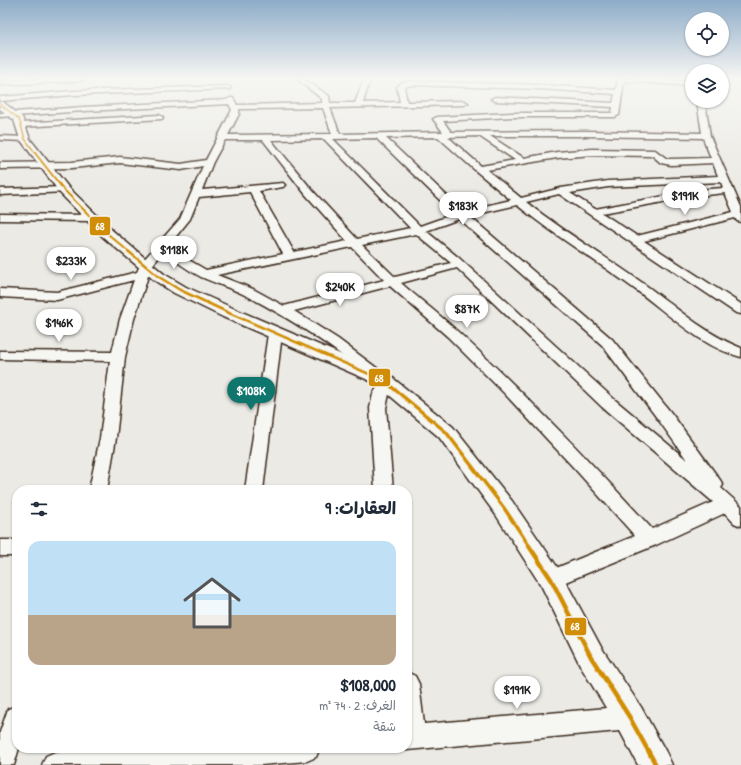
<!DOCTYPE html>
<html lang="ar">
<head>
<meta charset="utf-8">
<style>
  body { margin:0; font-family:"Patrick Hand","Playpen Sans Arabic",sans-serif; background:#f2f2f3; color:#1f2937; direction:rtl; height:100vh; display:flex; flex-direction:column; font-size:15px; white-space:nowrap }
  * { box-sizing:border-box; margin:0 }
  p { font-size:13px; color:#747a83 }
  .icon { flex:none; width:22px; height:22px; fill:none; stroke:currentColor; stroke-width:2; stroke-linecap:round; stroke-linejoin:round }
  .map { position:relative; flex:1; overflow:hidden; direction:ltr }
  .sheet { position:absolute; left:12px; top:485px; width:400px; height:268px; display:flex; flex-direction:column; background:#fff; border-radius:16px; box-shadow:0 1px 3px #0004; direction:rtl }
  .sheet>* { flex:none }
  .buttons { position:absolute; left:685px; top:12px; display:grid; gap:8px }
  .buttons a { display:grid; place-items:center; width:44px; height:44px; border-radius:50%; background:#fff; box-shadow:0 1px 3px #0004; font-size:20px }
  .price { position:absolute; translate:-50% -34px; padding:0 9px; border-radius:14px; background:#fff; color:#222; font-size:13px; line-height:26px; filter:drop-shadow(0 1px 2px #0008) }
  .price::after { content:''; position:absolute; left:50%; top:24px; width:12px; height:9px; margin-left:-6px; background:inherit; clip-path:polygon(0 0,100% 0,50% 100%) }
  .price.selected { background:#0f766e; color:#fff }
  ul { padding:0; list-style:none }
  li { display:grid; align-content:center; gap:8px; height:212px; padding:0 16px }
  li span { display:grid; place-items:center; height:124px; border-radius:12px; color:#555 }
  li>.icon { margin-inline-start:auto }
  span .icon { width:72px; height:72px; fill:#fffc; stroke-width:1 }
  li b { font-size:17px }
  h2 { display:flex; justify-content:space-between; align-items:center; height:48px; padding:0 16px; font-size:17px }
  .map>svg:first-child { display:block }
</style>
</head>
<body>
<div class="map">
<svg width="741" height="765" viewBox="0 0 741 765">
  <rect width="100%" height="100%" fill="#ebeae5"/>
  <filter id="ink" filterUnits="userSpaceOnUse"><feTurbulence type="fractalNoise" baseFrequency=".025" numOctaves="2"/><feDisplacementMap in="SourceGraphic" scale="8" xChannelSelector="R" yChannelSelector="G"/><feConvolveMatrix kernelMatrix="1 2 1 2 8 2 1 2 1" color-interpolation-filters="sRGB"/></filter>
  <g filter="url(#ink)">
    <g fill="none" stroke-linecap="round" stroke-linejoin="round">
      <g stroke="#3b2a1e" stroke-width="3">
        <path id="minor" d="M 44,79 L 84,79 L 81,81 L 0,85 L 0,81 Z
          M 297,79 L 304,79 L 329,96 L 330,103 L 355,103 L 364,79 L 370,79 L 363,103 L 400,102 L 397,87 L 401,83 L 411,81 L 540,85 L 616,90 L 618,79 L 649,79 L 692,82 L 692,86 L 624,81 L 619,115 L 615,117 L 511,117 L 443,121 L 451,132 L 585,131 L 702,133 L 697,101 L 705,101 L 710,136 L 741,207 L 741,222 L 737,221 L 735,218 L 644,241 L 741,304 L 741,314 L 736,313 L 559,194 L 526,202 C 564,232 605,256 644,284 C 676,307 704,333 741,348 L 741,357 C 701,347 669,314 636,290 C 597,261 555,236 517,205 L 469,216 L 612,339 L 672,414 L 720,480 L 723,485 L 721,488 L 741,506 L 741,526 L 734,523 L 725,513 L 656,545 L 558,585 L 551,588 L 544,585 L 541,579 L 544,573 L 635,536 L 574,468 L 504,393 L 448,337 L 390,286 L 294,311 L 338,339 L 382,372 L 384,375 L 382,378 L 377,380 L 372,378 C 333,347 293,320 249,297 C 234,289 217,284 201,277 C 188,270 175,261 164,251 L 151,267 L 134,319 L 125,357 L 116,438 L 107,490 L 89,490 L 100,438 L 110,361 L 0,359 L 0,351 L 112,352 L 120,319 L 134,280 L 57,300 L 0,297 L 0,289 L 57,292 L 137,272 L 141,263 L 180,219 L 203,166 L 181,170 L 120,163 L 72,168 L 0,169 L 0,163 L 72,162 L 120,157 L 181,164 L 206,160 L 232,110 L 229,104 L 84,111 L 0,117 L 0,113 L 84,107 L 226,100 L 230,98 L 233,98 L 237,105 L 322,103 L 322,99 ZM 411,85 L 540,89 L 615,94 L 613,103 L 495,97 L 491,99 L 495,101 L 613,107 L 612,113 L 511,113 L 437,117 L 433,119 L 443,132 L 340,134 L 330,108 L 464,105 L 468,103 L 464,101 L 407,102 L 404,87 ZM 323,108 L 332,134 L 228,135 L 239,114 L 239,109 ZM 479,136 L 515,160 L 481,166 L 448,137 ZM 490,136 L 585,136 L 703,138 L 711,158 L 671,159 L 667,159 L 655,150 L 592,149 L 557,152 L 524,158 ZM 438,137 L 476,171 L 511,200 L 463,211 L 386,138 ZM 376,138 L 454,214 L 420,226 L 333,139 ZM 324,139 L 410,228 L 357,239 L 313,191 L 271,140 ZM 225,140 L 263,140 L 306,195 L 347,241 L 294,252 L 259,191 L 283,187 L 285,185 L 283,183 L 202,190 L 213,162 ZM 592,155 L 653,156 L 661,163 L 671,165 L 713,163 L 718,176 L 608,181 L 561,188 L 521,198 L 487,170 L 557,158 ZM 721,182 L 723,188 L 697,190 L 595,209 L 570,193 L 608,187 ZM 250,192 L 283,254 L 206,270 L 187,259 L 169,245 L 190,219 L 199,197 ZM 725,193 L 733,212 L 637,236 L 602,213 L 697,196 ZM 459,219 L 602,345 L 660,422 L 687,460 L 614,399 L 459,258 L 426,231 ZM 416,234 L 451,263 L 395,277 L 362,245 ZM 352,247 L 384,280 L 284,306 L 253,289 L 217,275 ZM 457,268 L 602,407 L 713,502 L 652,529 C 589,460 525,393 456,330 C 439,314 419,299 401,283 Z
          M 228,86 L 230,87 L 230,89 L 73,95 L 0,101 L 0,97 L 73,91 Z
          M 159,115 L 163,117 L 162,119 L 21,127 L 17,125 L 21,123 Z
          M 0,136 L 25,137 L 29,139 L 25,141 L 0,140 Z
          M 64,187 L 69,190 L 67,192 L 0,195 L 0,189 Z
          M 0,214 L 91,215 L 96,218 L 91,221 L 0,220 Z
          M 275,330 L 280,331 L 282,334 L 263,490 L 245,490 L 268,334 L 270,331 Z
          M 387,378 L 392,380 L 395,383 L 389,394 L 386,408 L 393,490 L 375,490 L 370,408 L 373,394 L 382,380 Z
          M 0,540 L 17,540 L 17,556 L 0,556 Z
          M 407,672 L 415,676 L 419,684 L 424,724 L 630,706 L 639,709 L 642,718 L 639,727 L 630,730 L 407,750 L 401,748 L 407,748 Z
          M 17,706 L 17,748 L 19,748 L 14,765 L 0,765 L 0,732 L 8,709 Z
          M 130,748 L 320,748 L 316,757 L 307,761 L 261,765 L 42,765 L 46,756 L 55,752 Z"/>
      </g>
      <g stroke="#3b2a1e" stroke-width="3">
        <path id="tertiary" d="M 0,101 L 3,102 L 22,117 L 30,139 L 68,187 L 113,231 L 164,274 L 186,287 L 235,309 L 389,375 L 453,427 L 512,501 L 560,571 L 601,647 L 641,707 L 667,754 L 672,765 L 638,765 L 619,729 L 581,667 L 542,587 L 496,515 L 439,437 L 375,383 L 223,317 L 174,293 L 154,280 L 103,237 L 60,193 L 20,139 L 14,120 L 0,109 Z"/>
      </g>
      <use href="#minor" fill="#f6f6f2" fill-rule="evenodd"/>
      <use href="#tertiary" fill="#f6f6f2" fill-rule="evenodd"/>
      <g stroke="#f6f6f2" stroke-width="3">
        <path id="bus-1-far4" d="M 0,104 L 19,119 L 25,139 L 36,154"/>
      </g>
      <g stroke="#f6f6f2" stroke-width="4">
        <path id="bus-1-far3" d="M 35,153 L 64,190 L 108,234 L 129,252"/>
      </g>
      <g stroke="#f6f6f2" stroke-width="5">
        <path id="bus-1-far2" d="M 128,251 L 159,277 L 180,290 L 229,313 L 383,380"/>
      </g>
      <g stroke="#f6f6f2" stroke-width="6">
        <path id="bus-1-far1" d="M 382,379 L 446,432 L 504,508 L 530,547"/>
      </g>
      <g stroke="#f6f6f2" stroke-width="8">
        <path id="bus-1" d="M 529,546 L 551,579 L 591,657 L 630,718 L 656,765"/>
      </g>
      <use href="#bus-1-far4" stroke="#d18d06" stroke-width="1.5"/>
      <use href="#bus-1-far3" stroke="#d18d06" stroke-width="2"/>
      <use href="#bus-1-far2" stroke="#d18d06" stroke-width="2.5"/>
      <use href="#bus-1-far1" stroke="#d18d06" stroke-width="3.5"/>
      <use href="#bus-1" stroke="#d18d06" stroke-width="4.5"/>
    </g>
  </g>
  <linearGradient id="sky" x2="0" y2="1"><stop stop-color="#8eacc8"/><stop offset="0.42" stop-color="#f6f6f3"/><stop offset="1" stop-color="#f6f6f3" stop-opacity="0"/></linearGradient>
  <rect width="741" height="186" fill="url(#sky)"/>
  <g stroke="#f6f6f2" stroke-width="1.5">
    <rect x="89" y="216" width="22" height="20" rx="4" fill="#d18d06"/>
    <rect x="368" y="368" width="23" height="19" rx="4" fill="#d18d06"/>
    <rect x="564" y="617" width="23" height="19" rx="4" fill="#d18d06"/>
  </g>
  <g font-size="11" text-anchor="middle" font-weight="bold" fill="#fff">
    <text x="100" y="230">68</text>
    <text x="379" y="382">68</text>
    <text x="575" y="630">68</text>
  </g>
</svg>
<div class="buttons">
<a><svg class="icon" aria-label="locate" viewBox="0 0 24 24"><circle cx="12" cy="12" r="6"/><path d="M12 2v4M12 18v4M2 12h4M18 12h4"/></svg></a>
<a><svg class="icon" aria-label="layers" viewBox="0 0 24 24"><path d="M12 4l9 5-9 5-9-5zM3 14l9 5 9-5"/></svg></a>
</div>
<b class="price" style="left:685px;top:216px">$191K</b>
<b class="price" style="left:463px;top:226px">$183K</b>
<b class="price" style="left:174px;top:270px">$118K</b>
<b class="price" style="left:71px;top:281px">$233K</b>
<b class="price" style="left:340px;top:307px">$240K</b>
<b class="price" style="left:467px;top:329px">$87K</b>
<b class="price" style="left:59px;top:343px">$146K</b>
<b class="price selected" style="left:251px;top:411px">$108K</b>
<b class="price" style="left:517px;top:710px">$191K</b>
<section class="sheet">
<h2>العقارات: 9<svg class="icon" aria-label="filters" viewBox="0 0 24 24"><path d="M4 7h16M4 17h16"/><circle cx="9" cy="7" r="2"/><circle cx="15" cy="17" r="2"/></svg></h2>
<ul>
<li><span style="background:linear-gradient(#bfe0f5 60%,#b9a48a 0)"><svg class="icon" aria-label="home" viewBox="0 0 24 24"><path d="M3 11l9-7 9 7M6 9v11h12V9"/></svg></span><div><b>$108,000</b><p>الغرف: 2 · 74 m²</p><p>شقة</p></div></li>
</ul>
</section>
</div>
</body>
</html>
